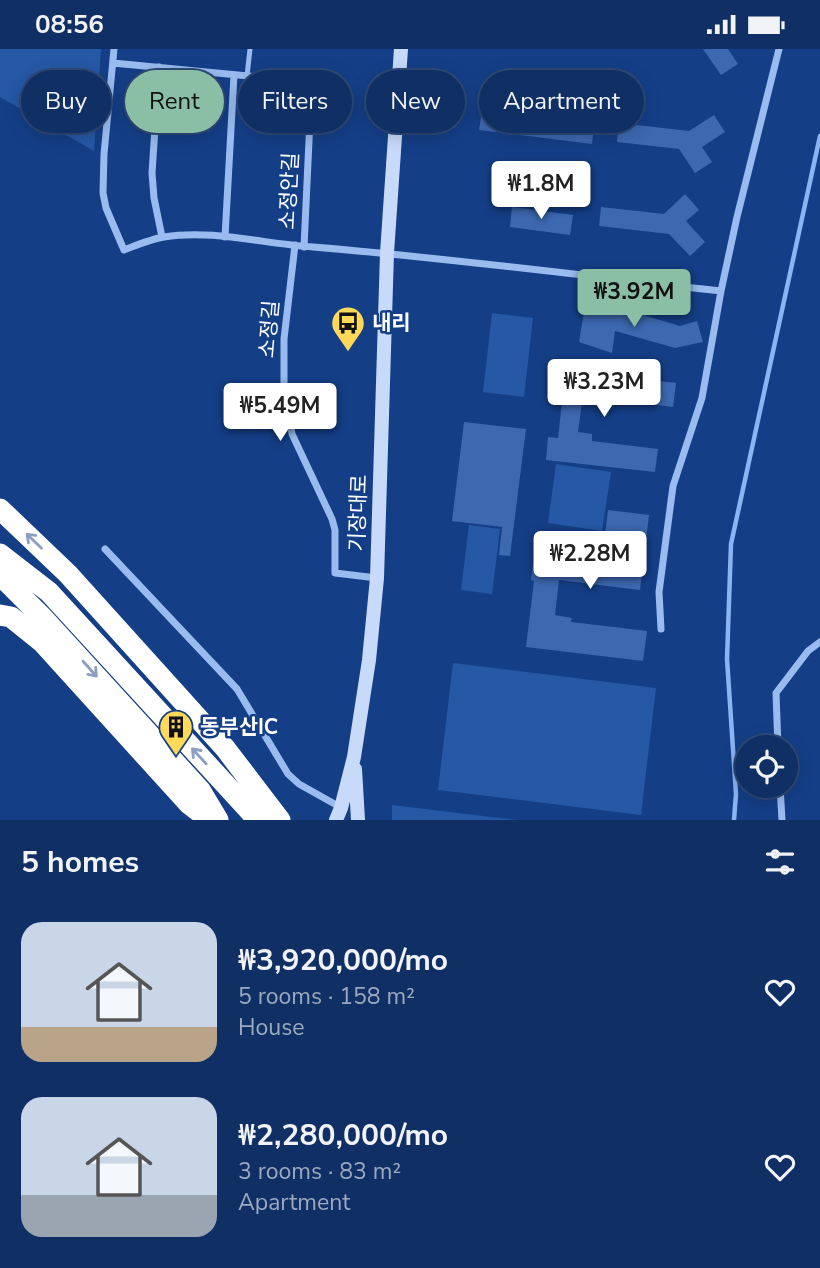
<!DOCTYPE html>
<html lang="en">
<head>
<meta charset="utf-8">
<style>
  body { margin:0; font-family:"Nunito Sans","Noto Sans KR",sans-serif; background:#18376b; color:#f1f3f6; height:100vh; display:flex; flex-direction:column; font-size:26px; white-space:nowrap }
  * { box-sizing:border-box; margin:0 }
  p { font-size:23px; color:#9ba9bf }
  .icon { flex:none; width:38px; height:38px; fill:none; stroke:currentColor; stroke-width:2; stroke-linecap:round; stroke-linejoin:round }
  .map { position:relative; height:771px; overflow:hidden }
  .panel { display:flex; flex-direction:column; background:#0f2f65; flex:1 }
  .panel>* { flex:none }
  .top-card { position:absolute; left:21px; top:21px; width:779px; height:63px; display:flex; gap:14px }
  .buttons { position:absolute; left:735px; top:686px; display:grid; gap:14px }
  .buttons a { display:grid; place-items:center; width:63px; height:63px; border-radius:50%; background:#0f2f65; box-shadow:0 4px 18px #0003,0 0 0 2px #2f4a79; font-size:35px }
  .price { position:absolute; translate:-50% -60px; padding:0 16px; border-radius:7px; background:#fff; color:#222; font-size:23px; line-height:46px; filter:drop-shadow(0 2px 4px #0008) }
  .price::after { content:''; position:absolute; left:50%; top:42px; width:21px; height:16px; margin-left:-10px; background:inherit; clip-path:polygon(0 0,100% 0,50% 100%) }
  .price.on { background:#8abfa5; color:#111 }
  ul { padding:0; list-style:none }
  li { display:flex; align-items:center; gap:21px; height:175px; padding:0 21px }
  li span { display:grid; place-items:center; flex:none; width:196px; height:140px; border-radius:21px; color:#555 }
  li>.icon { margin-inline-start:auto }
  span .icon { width:84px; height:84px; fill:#fffc; stroke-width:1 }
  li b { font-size:30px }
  h2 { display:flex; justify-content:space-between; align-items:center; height:84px; padding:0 21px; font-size:30px }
  .tag { padding:0 24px; border-radius:32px; background:#0f2f65; box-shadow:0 4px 18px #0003,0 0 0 2px #2f4a79; font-size:24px; line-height:63px }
  .tag.on { background:#8abfa5; color:#111 }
  .status { display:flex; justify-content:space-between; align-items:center; height:49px; padding:0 35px; background:#0f2f65; direction:ltr }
  .status svg { height:19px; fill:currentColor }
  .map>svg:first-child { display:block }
</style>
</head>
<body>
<div class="status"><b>08:56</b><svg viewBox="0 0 49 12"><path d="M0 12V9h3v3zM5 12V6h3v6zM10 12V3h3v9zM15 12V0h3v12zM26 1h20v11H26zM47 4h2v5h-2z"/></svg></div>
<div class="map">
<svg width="820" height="771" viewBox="0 0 820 771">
  <rect width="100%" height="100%" fill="#143f87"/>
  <path fill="#2658a6" d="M 0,0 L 101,0 L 94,102 L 0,48 Z
    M 492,264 L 533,269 L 524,348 L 483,343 Z
    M 556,415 L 611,423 L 602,482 L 548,474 Z
    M 469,476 L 500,480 L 492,545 L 461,541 Z
    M 453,614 L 656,639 L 641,766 L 438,741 Z
    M 392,756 L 517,771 L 392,771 Z"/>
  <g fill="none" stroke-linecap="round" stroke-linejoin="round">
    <path stroke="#8bb4f2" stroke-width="4.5" d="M 734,771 L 736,745 L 727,610 L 731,495 L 820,87"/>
  </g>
  <path fill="#3d69b1" d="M 703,0 L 728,0 L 738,15 L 721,26 Z
    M 482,62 L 594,76 L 592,95 L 479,81 Z
    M 714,66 L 725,83 L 702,98 L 712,113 L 695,124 L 679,100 L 617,93 L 619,74 L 689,82 Z
    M 685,145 L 699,161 L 686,172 L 705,193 L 690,207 L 669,185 L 599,177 L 601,158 L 664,165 Z
    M 512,158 L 573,166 L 570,186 L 510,178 Z
    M 616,258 L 680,277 L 697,272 L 703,293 L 675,299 L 615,282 L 612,304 L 579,293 L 584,263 Z
    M 586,316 L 602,318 L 601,325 L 676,334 L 673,358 L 583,347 L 578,383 L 592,385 L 592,392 L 658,400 L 655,423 L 546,411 L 548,388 L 558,389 L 563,345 L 560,344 L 563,320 L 585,323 Z
    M 464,373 L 526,380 L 510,507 L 499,506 L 502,478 L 452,472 Z
    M 608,461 L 649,466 L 640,541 L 559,531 L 555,566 L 572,569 L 571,573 L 647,582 L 643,612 L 526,598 L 534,532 L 531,531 L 535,500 L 561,503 L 562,498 L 603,503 Z"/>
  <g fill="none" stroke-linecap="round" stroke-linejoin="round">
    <path stroke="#99bbef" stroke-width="5" d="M 247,27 L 250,0"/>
    <path stroke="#99bbef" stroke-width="7" d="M 114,0 L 104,105 L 103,144 L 106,159 L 124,201 C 137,196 151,190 164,188 C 212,180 264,195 313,198 C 449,209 585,227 721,242
      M 113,14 L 299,32 L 307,38 L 311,49 L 304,198
      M 159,18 L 152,124 L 154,149 L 162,188
      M 225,188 L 234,26
      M 295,196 L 284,290 L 284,338 L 292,385 L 332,470 L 335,481 L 335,524 L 377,529
      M 105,500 L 237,640 L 288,725 L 299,735 L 340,758
      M 661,580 L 659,543 L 673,437 L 702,349 L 721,242 L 737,168 L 779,0
      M 778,698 L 776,644 L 808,602 L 820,593
      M 780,737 L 782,771"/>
    <path stroke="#c7dafa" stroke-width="14" d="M 355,720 L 358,771
      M 336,771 L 341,759 L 354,708 L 369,611 L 377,529 L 387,204 L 401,0"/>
    <path stroke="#fff" stroke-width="21" d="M 0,460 L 68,525 L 225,699 L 280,771
      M 0,505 L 49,543 L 258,771
      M 0,526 L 44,570 L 200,741 L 218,771
      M 0,566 L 11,568 L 42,593 L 189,755 L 210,771"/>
  </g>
  <defs><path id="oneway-shaft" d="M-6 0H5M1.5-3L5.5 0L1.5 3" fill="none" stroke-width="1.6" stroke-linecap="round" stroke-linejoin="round" transform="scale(1.75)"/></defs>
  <g stroke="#8a9fc3">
    <use href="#oneway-shaft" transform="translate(34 492) rotate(-136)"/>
    <use href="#oneway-shaft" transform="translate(90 620) rotate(48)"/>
    <use href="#oneway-shaft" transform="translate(199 707) rotate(-133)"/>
  </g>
  <defs>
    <g id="bus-pin" transform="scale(1.75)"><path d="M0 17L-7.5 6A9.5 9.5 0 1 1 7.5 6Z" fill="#ffd957" stroke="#143f87"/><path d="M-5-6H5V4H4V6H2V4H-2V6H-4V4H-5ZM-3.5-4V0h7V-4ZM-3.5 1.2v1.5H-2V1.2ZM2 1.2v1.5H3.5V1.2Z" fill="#111"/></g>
    <g id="building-pin" transform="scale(1.75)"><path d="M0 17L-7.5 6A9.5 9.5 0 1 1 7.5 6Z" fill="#ffd957" stroke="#143f87"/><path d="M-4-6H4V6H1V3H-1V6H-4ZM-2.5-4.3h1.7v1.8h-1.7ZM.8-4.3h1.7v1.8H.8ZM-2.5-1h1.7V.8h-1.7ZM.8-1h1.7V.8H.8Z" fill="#111"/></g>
  </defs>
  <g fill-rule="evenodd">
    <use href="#bus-pin" x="348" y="274"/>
    <use href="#building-pin" x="176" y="678"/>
  </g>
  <g text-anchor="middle" stroke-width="5" stroke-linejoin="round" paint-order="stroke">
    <g font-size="21" fill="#fff" stroke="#143f87">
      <text transform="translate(289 142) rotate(-87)" y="7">소정안길</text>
      <text transform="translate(269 280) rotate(-85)" y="7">소정길</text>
      <text transform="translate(358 464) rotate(-88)" y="7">기장대로</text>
    </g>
    <g font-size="21" font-weight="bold" fill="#fff" stroke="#143f87" text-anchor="start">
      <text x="372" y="281">내리</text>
      <text x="200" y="685">동부산IC</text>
    </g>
  </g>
</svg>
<div class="buttons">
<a><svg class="icon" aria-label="locate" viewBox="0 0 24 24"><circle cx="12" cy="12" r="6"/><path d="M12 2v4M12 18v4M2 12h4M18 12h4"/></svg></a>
</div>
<b class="price" style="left:541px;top:172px">₩1.8M</b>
<b class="price on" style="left:634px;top:280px">₩3.92M</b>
<b class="price" style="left:604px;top:370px">₩3.23M</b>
<b class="price" style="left:280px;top:394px">₩5.49M</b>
<b class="price" style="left:590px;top:542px">₩2.28M</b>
<div class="top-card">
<a class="tag">Buy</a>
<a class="tag on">Rent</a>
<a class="tag">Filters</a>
<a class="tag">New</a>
<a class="tag">Apartment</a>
</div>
</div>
<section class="panel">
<h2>5 homes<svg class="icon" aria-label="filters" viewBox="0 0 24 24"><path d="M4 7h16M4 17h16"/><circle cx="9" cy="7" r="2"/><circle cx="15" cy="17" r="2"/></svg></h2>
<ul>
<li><span style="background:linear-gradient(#c9d6e8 75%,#b9a48a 0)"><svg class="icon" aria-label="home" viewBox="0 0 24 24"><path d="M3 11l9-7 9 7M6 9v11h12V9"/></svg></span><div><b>₩3,920,000/mo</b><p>5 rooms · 158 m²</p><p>House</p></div><svg class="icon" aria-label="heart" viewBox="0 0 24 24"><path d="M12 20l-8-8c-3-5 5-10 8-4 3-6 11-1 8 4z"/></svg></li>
<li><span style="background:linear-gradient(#c9d6e8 70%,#9aa5b1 0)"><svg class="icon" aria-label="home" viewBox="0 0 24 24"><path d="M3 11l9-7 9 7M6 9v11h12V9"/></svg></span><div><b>₩2,280,000/mo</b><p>3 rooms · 83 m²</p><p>Apartment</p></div><svg class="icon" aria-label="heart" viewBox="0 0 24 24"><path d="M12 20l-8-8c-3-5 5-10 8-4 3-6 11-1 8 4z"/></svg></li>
</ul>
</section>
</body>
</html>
